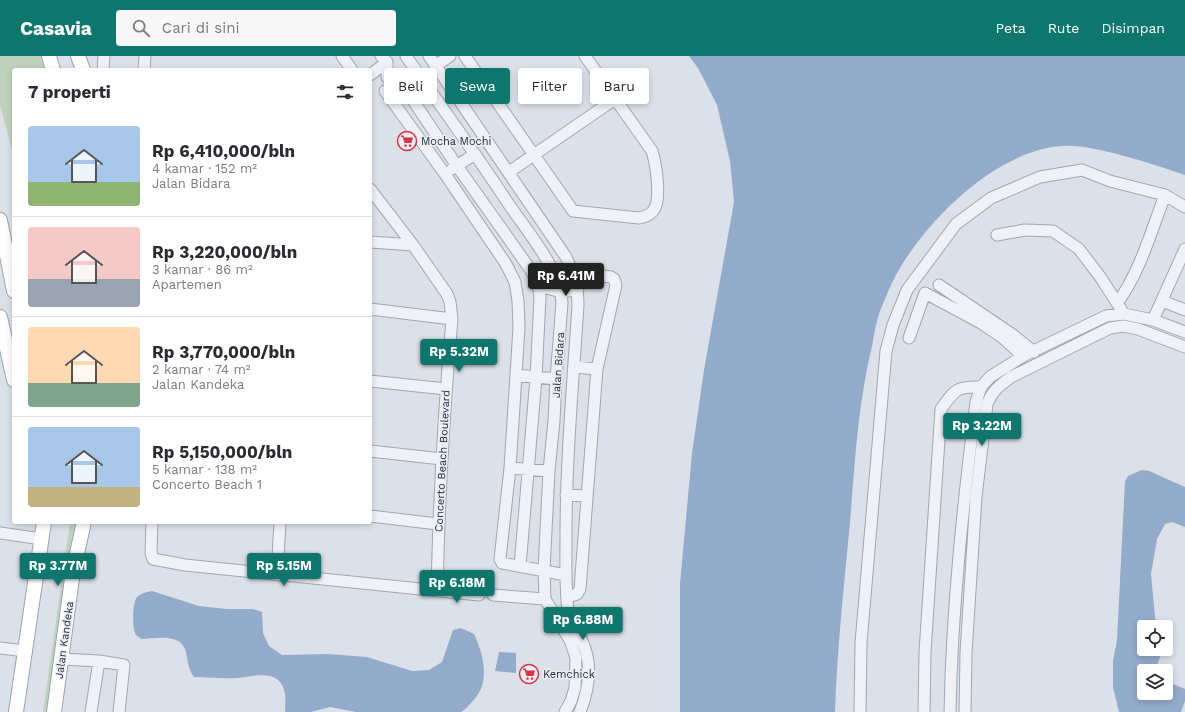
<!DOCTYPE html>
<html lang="id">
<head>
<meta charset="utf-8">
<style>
  body { margin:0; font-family:"Work Sans",sans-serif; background:#f7f7f7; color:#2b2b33; height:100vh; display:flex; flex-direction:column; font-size:15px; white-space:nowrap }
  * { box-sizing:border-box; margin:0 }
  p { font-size:13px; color:#7c7c81 }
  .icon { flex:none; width:22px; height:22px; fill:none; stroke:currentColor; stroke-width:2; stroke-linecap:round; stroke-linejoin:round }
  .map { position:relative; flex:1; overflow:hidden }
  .drawer { position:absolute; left:12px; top:12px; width:360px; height:456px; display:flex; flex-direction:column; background:#fff; border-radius:4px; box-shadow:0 2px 6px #0003 }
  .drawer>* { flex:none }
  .hud { position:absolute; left:384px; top:12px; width:380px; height:36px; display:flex; gap:8px }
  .buttons { position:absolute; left:1137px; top:564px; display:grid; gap:8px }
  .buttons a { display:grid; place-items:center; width:36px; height:36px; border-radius:4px; background:#fff; box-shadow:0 2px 6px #0003; font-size:20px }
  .price { position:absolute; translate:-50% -34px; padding:0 9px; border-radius:4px; background:#0f766e; color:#fff; font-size:13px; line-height:26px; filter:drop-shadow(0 1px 2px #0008) }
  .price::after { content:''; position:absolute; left:50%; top:24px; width:12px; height:9px; margin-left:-6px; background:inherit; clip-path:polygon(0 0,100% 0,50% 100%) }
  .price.active { background:#222; color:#fff }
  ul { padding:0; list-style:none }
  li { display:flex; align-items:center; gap:12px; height:100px; padding:0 16px }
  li+li { border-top:1px solid #e1e1e2 }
  li span { display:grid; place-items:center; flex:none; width:112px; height:80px; border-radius:4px; color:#555 }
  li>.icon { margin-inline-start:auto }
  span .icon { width:48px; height:48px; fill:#fffc; stroke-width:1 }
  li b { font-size:17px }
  h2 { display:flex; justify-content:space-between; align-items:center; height:48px; padding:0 16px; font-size:17px }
  .tag { padding:0 14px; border-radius:4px; background:#fff; box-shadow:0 2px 6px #0003; font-size:14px; line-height:36px }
  .tag.active { background:#0f766e; color:#fff }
  header { display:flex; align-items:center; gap:24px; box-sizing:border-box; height:56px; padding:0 20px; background:#0f766e; color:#fff }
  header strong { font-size:19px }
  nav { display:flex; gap:22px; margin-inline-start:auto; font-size:14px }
  .search { width:280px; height:36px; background:#f7f7f7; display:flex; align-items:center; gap:10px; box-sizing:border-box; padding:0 14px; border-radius:4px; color:#7c7c81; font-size:15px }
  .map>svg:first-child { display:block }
</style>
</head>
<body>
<header>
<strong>Casavia</strong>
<div class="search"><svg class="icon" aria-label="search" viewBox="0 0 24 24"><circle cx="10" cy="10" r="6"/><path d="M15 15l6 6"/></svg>Cari di sini</div>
<nav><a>Peta</a><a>Rute</a><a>Disimpan</a></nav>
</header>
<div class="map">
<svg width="1185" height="656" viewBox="0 0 1185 656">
  <rect width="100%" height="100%" fill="#dce0e8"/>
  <path fill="#c1d2bc" d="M 0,0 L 45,0 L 49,14 L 14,14 L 14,102 L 0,49 Z
    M 70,466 L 77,466 L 50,656 L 43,656 Z"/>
  <path fill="#93accc" d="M 689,0 L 1185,0 L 1185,119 C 1162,111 1140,104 1117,98 C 1099,94 1081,89 1062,90 C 997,94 926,164 896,219 C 890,230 885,243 880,255 C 876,266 874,279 872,290 C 859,344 855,400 851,455 C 845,522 837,589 835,656 L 680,656 L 680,528 L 692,397 L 704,314 L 734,146 L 730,105 L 717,49 L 698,12 Z
    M 1142,414 L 1149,415 L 1185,431 L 1185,471 L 1172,466 L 1165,468 L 1157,483 L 1151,518 L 1156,571 L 1144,571 L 1144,593 L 1163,593 L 1158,607 L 1158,615 L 1144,615 L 1144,637 L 1166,637 L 1166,625 L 1185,633 L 1185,645 L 1181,656 L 1119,656 L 1113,631 L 1113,605 L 1117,584 L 1125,425 L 1128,420 Z
    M 152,535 L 199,550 L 227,553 L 253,553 L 262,556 L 263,577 L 269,590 L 282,599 L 328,598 L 367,601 L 412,615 L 429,614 L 442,606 L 453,574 L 461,572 L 474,578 C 485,602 491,629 470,648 C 467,651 465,654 461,656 L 356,656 L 330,651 L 311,656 L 285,656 C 285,650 286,643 285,638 C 281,612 255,620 237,622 C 223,623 208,621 194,621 C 188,613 188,605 186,596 C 182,577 156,582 141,583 C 140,581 138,581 136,579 C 132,573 132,547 137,541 C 141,537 147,536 152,535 Z
    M 499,596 L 516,597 L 516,617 L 495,615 Z"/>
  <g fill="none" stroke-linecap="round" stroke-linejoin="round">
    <g stroke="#a1a7b2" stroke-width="13">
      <path id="minor" d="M 342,0 L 352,14
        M 381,0 L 387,6 L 387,21 L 400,25 L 457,110 L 530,213 L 538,227 L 540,241 L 536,322 L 520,510
        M 406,0 C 440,49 475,97 508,147 C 526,174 561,214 562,247 L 556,323 L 554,365 L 549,415 L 544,514 L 545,543 L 571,586 L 576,602 L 575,632 L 571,645 L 565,656
        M 429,0 L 566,201 C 574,218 578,231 578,249 C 573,326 566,403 566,480 C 566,505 565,531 568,555 C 570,565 578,576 582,585 C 593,608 589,633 580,656
        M 465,0 L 573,155 L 639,162 C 644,161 649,160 653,155 C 662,145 656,108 652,95 L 585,0
        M 435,10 L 450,0
        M 103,14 L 104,0
        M 144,14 L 145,0
        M 370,19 L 387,6
        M 385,35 L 445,118 L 506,208 L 515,226 L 518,245 L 519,271 L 516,319 L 510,412 L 500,503 L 502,507 L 566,519
        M 452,113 L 475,98
        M 509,116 L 615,43
        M 370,133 L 413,189 L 447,238 L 450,246 L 452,263 C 444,353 439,444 437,535
        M 997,179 L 1025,174 L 1053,175 L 1079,193 L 1101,222 L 1124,258
        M 370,186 L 413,189
        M 939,229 L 1013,279 L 1034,296
        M 538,230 L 562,236 L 578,233
        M 1162,245 L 1185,254
        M 1117,247 C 1139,219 1152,173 1165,139
        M 370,253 L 452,263
        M 1153,264 L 1185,193
        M 909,282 L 925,237 L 981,267 L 1003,282 L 1023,300
        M 574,311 L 597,313
        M 516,319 L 556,323
        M 370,325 L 446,333
        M 370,395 L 442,403
        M 510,412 L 549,415
        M 566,439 L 586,440
        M 370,460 L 438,468
        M 152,466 L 151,497 L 153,503 L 185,509 L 479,539
        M 0,477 L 42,483
        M 277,519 L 280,466
        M 493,539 L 545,543
        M 568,541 L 577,538 L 580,533 L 597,313 L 616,229 L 614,223 L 611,221 L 573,216
        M 0,592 L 25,595
        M 62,603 L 99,605 L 124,609 L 119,656
        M 91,656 L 99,605
        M 860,656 L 861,587 L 886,295 L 893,269 L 907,234 L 956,168 L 991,142 L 1040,121 L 1082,114 L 1110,125 L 1165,139 L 1185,151
        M 924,656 L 925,596 L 941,353 C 955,334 956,330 981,331
        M 950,656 C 952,552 963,449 976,346 L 981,331 L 990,321 L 1023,300 L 1106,260 L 1124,258 L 1153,264 L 1185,276
        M 965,656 L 966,597 L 976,441 L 987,348 C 993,334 999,330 1011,321 L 1110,272 L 1123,270 L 1138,273 L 1185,291"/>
    </g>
    <g stroke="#9aa3b4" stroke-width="16">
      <path id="major" d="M 49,0 L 53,14
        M 78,0 L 83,14
        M 0,164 L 14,235
        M 0,261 L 14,324
        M 16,656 L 44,466
        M 54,656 L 73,515 L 84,466"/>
    </g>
    <use href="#minor" stroke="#eff1f6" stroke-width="11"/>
    <use href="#major" stroke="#fff" stroke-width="14"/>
  </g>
  <defs>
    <g id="supermarket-ring" transform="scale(1)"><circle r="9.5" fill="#ebeff5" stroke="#da3344" stroke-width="1.5"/><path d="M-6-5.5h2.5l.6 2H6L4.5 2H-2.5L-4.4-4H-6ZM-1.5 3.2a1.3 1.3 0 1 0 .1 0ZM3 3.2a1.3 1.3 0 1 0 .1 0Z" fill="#da3344"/></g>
  </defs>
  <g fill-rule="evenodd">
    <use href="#supermarket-ring" x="407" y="85"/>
    <use href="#supermarket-ring" x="529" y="618"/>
  </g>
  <g text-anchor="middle" stroke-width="3" stroke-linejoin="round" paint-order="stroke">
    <g font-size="11" fill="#242d3f" stroke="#ebeff5" text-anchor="start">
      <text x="421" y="89">Mocha Mochi</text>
      <text x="543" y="622">Kemchick</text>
    </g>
    <g font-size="11" fill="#242d3f" stroke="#ebeff5">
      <text transform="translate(558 309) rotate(-86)" y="4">Jalan Bidara</text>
      <text transform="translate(442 405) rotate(-87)" y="4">Concerto Beach Boulevard</text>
      <text transform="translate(64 584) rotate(-82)" y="4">Jalan Kandeka</text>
    </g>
  </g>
</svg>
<div class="buttons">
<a><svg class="icon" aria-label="locate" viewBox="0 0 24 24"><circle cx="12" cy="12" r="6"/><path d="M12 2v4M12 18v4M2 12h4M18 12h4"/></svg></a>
<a><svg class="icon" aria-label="layers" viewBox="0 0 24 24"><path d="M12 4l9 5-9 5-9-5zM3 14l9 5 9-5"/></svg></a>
</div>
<b class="price active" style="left:566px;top:241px">Rp 6.41M</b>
<b class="price" style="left:459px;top:317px">Rp 5.32M</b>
<b class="price" style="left:982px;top:391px">Rp 3.22M</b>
<b class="price" style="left:58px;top:531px">Rp 3.77M</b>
<b class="price" style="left:284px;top:531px">Rp 5.15M</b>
<b class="price" style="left:457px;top:548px">Rp 6.18M</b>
<b class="price" style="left:583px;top:585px">Rp 6.88M</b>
<div class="hud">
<a class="tag">Beli</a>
<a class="tag active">Sewa</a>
<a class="tag">Filter</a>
<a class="tag">Baru</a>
</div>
<section class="drawer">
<h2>7 properti<svg class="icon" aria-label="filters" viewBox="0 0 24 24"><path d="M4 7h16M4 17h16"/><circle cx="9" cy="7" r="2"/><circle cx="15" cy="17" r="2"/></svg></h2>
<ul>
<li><span style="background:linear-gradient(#a9c7e8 70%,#8fb573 0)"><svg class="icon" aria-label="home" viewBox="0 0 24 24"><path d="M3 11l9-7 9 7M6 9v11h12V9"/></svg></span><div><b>Rp 6,410,000/bln</b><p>4 kamar · 152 m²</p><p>Jalan Bidara</p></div></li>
<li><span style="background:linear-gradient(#f6c9c9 65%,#9aa5b1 0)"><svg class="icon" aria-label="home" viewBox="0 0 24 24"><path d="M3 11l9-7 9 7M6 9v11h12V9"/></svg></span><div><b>Rp 3,220,000/bln</b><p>3 kamar · 86 m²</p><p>Apartemen</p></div></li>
<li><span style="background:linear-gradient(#ffd9b3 70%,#7fa58c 0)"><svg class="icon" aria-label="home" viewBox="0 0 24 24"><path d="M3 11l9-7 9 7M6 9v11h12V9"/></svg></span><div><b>Rp 3,770,000/bln</b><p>2 kamar · 74 m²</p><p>Jalan Kandeka</p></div></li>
<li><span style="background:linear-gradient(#a9c7e8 75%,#c2b280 0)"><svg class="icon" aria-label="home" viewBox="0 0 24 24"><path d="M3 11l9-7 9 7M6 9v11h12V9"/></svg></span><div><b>Rp 5,150,000/bln</b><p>5 kamar · 138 m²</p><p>Concerto Beach 1</p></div></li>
</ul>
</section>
</div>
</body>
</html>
